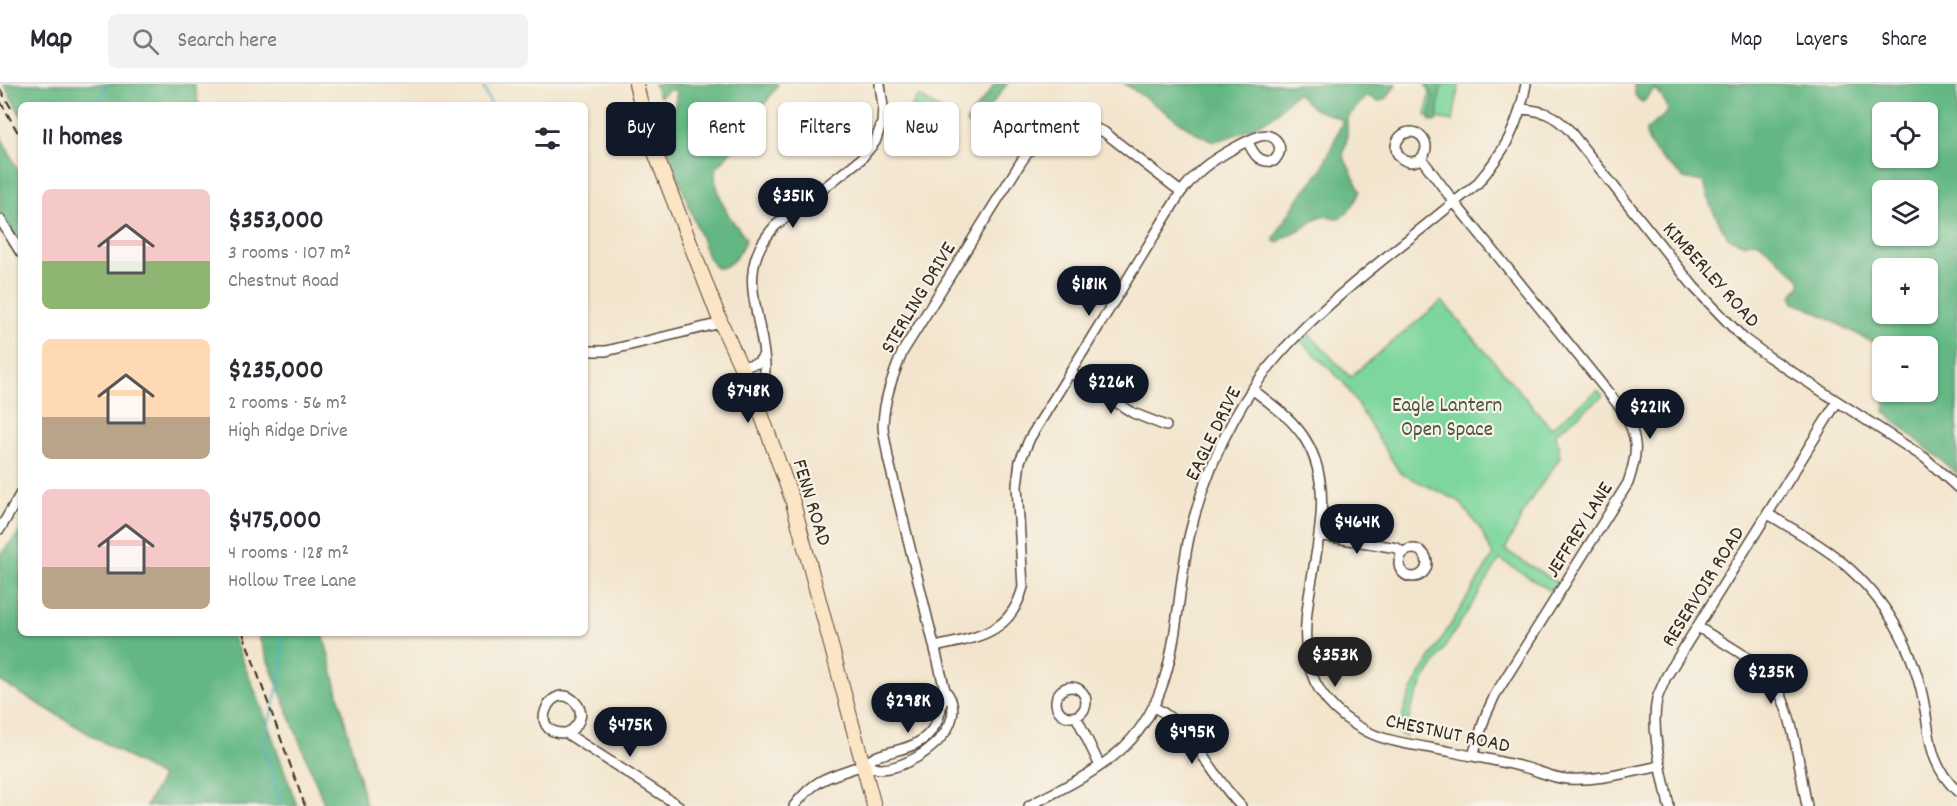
<!DOCTYPE html>
<html lang="en">
<head>
<meta charset="utf-8">
<style>
  body { margin:0; font-family:Dekko,sans-serif; background:#f2f2f3; color:#2b2b33; height:100vh; display:flex; flex-direction:column; font-size:22px; white-space:nowrap }
  * { box-sizing:border-box; margin:0 }
  p { font-size:20px; color:#7c7c81 }
  .icon { flex:none; width:33px; height:33px; fill:none; stroke:currentColor; stroke-width:2; stroke-linecap:round; stroke-linejoin:round }
  .map { position:relative; flex:1; overflow:hidden }
  .details { position:absolute; left:18px; top:18px; width:570px; height:534px; display:flex; flex-direction:column; background:#fff; border-radius:9px; box-shadow:0 2px 4px #0004 }
  .details>* { flex:none }
  .guide { position:absolute; left:606px; top:18px; width:570px; height:54px; display:flex; gap:12px }
  .controls { position:absolute; left:1872px; top:18px; display:grid; gap:12px }
  .controls a { display:grid; place-items:center; width:66px; height:66px; border-radius:9px; background:#fff; box-shadow:0 2px 4px #0004; font-size:30px }
  .price { position:absolute; translate:-50% -51px; padding:0 14px; border-radius:21px; background:#111827; color:#fff; font-size:20px; line-height:39px; filter:drop-shadow(0 2px 3px #0008) }
  .price::after { content:''; position:absolute; left:50%; top:36px; width:18px; height:14px; margin-left:-9px; background:inherit; clip-path:polygon(0 0,100% 0,50% 100%) }
  .price.active { background:#222; color:#fff }
  ul { padding:0; list-style:none }
  li { display:flex; align-items:center; gap:18px; height:150px; padding:0 24px }
  li span { display:grid; place-items:center; flex:none; width:168px; height:120px; border-radius:9px; color:#555 }
  li>.icon { margin-inline-start:auto }
  span .icon { width:72px; height:72px; fill:#fffc; stroke-width:1 }
  li b { font-size:26px }
  h2 { display:flex; justify-content:space-between; align-items:center; height:72px; padding:0 24px; font-size:26px }
  .chip { padding:0 21px; border-radius:9px; background:#fff; box-shadow:0 2px 4px #0004; font-size:21px; line-height:54px }
  .chip.active { background:#111827; color:#fff }
  header { display:flex; align-items:center; gap:36px; box-sizing:border-box; height:84px; padding:0 30px; background:#fff; border-bottom:2px solid #e1e1e2 }
  header strong { font-size:28px }
  nav { display:flex; gap:33px; margin-inline-start:auto; font-size:21px }
  .search { width:420px; height:54px; background:#f2f2f3; display:flex; align-items:center; gap:15px; box-sizing:border-box; padding:0 21px; border-radius:9px; color:#7c7c81; font-size:22px }
  .map>svg:first-child { display:block }
</style>
</head>
<body>
<header>
<strong>Map</strong>
<div class="search"><svg class="icon" aria-label="search" viewBox="0 0 24 24"><circle cx="10" cy="10" r="6"/><path d="M15 15l6 6"/></svg>Search here</div>
<nav><a>Map</a><a>Layers</a><a>Share</a></nav>
</header>
<div class="map">
<svg width="1957" height="722" viewBox="0 0 1957 722">
  <rect width="100%" height="100%" fill="#f7f3e8"/>
  <filter id="ink" filterUnits="userSpaceOnUse"><feTurbulence type="fractalNoise" baseFrequency=".0167" numOctaves="2"/><feDisplacementMap in="SourceGraphic" scale="12" xChannelSelector="R" yChannelSelector="G"/><feConvolveMatrix kernelMatrix="1 2 1 2 8 2 1 2 1" color-interpolation-filters="sRGB"/></filter>
  <filter id="wash" filterUnits="userSpaceOnUse"><feTurbulence type="fractalNoise" baseFrequency=".008" numOctaves="4" result="noise"/><feDisplacementMap in="SourceGraphic" scale="24" xChannelSelector="R" yChannelSelector="G"/><feGaussianBlur stdDeviation="1.35" result="paint"/><feColorMatrix in="noise" values="0 0 0 0 0 0 0 0 0 0 0 0 0 0 0 0 0 1.4 0 .05"/><feComposite in="paint" operator="in"/></filter>
  <g filter="url(#wash)">
    <rect width="100%" height="100%" fill="#f3e5cd"/>
    <path fill="#7bd69d" stroke="#5b805e" stroke-width="1.5" d="M 1425,0 L 1459,0 L 1453,37 L 1426,32 L 1431,1 Z
      M 919,12 L 955,35 L 945,51 L 908,28 Z
      M 1442,217 L 1551,344 L 1598,306 L 1603,312 L 1556,349 L 1560,374 L 1529,418 L 1505,466 L 1558,499 L 1551,507 L 1500,475 L 1425,595 L 1411,624 L 1406,652 L 1399,650 L 1405,622 L 1419,592 L 1493,472 L 1481,446 L 1459,417 L 1400,389 L 1344,299 L 1300,256 L 1307,248 L 1350,293 Z"/>
    <path fill="#64b784" stroke="#507051" stroke-width="1.5" fill-rule="evenodd" d="M 4,0 L 194,0 L 199,21 L 21,21 L 21,32 Z
      M 654,0 L 778,0 L 745,50 L 716,85 L 715,96 L 722,118 L 729,132 L 746,155 C 740,168 732,185 716,184 L 708,173 L 667,63 C 663,44 678,27 676,7 L 670,5 L 659,13 Z
      M 994,0 L 1007,0 L 975,43 L 972,44 L 966,39 C 974,24 987,15 994,0 Z
      M 1125,0 L 1396,0 L 1388,13 L 1378,18 L 1371,13 L 1365,13 L 1347,34 L 1347,55 L 1343,71 L 1360,107 C 1356,116 1348,134 1336,134 C 1329,133 1324,130 1317,134 C 1313,136 1310,140 1306,142 C 1296,148 1286,151 1277,159 L 1274,157 L 1274,154 L 1300,112 L 1321,87 L 1342,39 L 1341,35 L 1314,25 L 1297,9 C 1288,14 1284,23 1276,29 C 1264,40 1230,55 1214,57 L 1199,51 Z
      M 1425,0 L 1443,0 C 1437,11 1439,25 1437,37 L 1434,38 L 1429,36 C 1431,19 1439,18 1425,0 Z
      M 1634,0 L 1957,0 L 1957,390 L 1884,328 L 1887,308 L 1928,308 L 1928,262 L 1882,262 L 1882,280 L 1880,262 L 1808,224 L 1794,219 L 1792,212 L 1800,201 L 1800,195 L 1759,158 L 1753,157 L 1745,160 L 1729,154 L 1724,147 L 1711,123 L 1704,99 C 1698,95 1692,98 1685,95 C 1672,83 1645,65 1646,46 L 1666,30 L 1668,25 L 1659,8 L 1654,5 L 1643,18 C 1635,15 1634,8 1634,0 ZM 1928,28 L 1928,74 L 1882,74 L 1882,28 ZM 1928,106 L 1928,152 L 1882,152 L 1882,106 ZM 1882,184 L 1928,184 L 1928,230 L 1882,230 Z
      M 0,51 L 21,92 L 21,159 L 0,130 Z
      M 21,447 L 21,549 L 231,549 L 262,624 L 297,722 L 146,722 L 162,693 L 0,597 L 0,470 Z
      M 257,549 L 323,549 L 366,722 L 325,722 Z"/>
    <g fill="none" stroke-linecap="round" stroke-linejoin="round">
      <path stroke="#44aec3" stroke-width="2" d="M 482,0 L 491,21
        M 99,21 L 107,0
        M 280,549 L 283,581 L 264,660 L 281,722"/>
    </g>
  </g>
  <g filter="url(#ink)">
    <g fill="none" stroke-linecap="round" stroke-linejoin="round">
      <g stroke="#574638" stroke-width="12">
        <path id="street" d="M 1522,25 C 1544,27 1553,30 1569,46 L 1694,203 L 1743,254 L 1769,273 L 1925,374 L 1957,403
          M1396 63a15 15 0 1 1 30 0a15 15 0 1 1-30 0Z
          M 1421,74 L 1454,118 L 1624,328 C 1639,356 1638,369 1628,399 L 1495,611 L 1485,633 L 1473,672
          M 0,135 L 21,169
          M 585,267 L 606,267 L 721,239
          M 741,283 L 758,279 L 763,272
          M 1071,289 L 1133,329 L 1166,342
          M 1252,305 C 1271,320 1292,334 1305,355 C 1364,449 1236,581 1368,648 C 1389,659 1428,663 1452,668 C 1476,673 1499,677 1523,683 C 1537,686 1552,694 1567,695 C 1598,697 1630,688 1661,682
          M 756,316 C 780,285 748,225 753,188 C 755,169 763,156 775,142 L 861,75 L 875,58 L 882,39 L 883,23 L 880,0
          M 1768,430 C 1789,443 1813,456 1833,471 C 1880,507 1909,553 1922,610 C 1931,649 1926,677 1957,707
          M 0,445 L 21,409
          M 1319,451 L 1397,464 L 1403,469
          M1399 479a14 14 0 1 1 28 0a14 14 0 1 1-28 0Z
          M 1698,543 C 1721,558 1748,571 1767,590 C 1793,616 1799,685 1807,722
          M 936,563 C 977,553 1011,550 1023,503 L 1017,402 L 1020,377 L 1030,354 L 1181,108 C 1187,101 1193,93 1200,87 C 1210,77 1246,56 1260,52 C 1268,50 1276,53 1279,61 C 1281,68 1278,72 1274,77 C 1259,79 1254,71 1248,58
          M1056 618a15 15 0 1 1 30 0a15 15 0 1 1-30 0Z
          M 1154,623 C 1194,644 1209,690 1241,722
          M 1076,632 L 1100,682
          M 566,649 C 578,644 586,630 576,619 C 553,592 523,651 566,649 L 679,722
          M 863,681 C 868,682 875,685 881,685 C 915,684 974,641 945,606 L 888,374 C 887,363 883,351 883,341 C 884,315 893,291 903,267 L 1021,78 L 1037,56 L 1056,44 L 1084,40 L 1104,48 L 1181,108
          M 794,722 C 816,694 828,693 860,682 C 867,679 873,673 880,671 C 902,664 922,664 935,641 C 942,631 941,617 945,606
          M 1029,722 C 1062,704 1098,688 1125,662 C 1182,606 1173,521 1190,449 C 1200,409 1214,371 1234,335 C 1269,270 1324,223 1381,177 C 1413,152 1444,126 1476,101 C 1505,67 1518,44 1526,0
          M 1669,722 C 1663,691 1650,647 1657,615 C 1659,608 1663,601 1666,593 L 1837,318"/>
      </g>
      <g stroke="#574638" stroke-width="16">
        <path id="secondary" d="M 636,0 L 649,53 L 721,239 L 756,316 L 792,415 L 874,722"/>
      </g>
      <use href="#street" stroke="#fff" stroke-width="9"/>
      <use href="#secondary" stroke="#fce5c4" stroke-width="14"/>
      <path stroke="#3b2a1e" stroke-width="2" stroke-dasharray="9 4.5" stroke-linecap="butt" d="M 0,5 L 11,24
        M 0,17 L 21,54
        M 243,549 L 305,722"/>
    </g>
  </g>
  <g text-anchor="middle" stroke-width="4.5" stroke-linejoin="round" paint-order="stroke">
    <g font-size="21" fill="#3b2a1e" stroke="#f7f3e8">
      <text transform="translate(1712 190) rotate(48)" y="7">KIMBERLEY ROAD</text>
      <text transform="translate(917 213) rotate(-59)" y="7">STERLING DRIVE</text>
      <text transform="translate(1212 349) rotate(-64)" y="7">EAGLE DRIVE</text>
      <text transform="translate(813 418) rotate(73)" y="7">FENN ROAD</text>
      <text transform="translate(1578 445) rotate(-58)" y="7">JEFFREY LANE</text>
      <text transform="translate(1702 502) rotate(-58)" y="7">RESERVOIR ROAD</text>
      <text transform="translate(1448 648) rotate(12)" y="7">CHESTNUT ROAD</text>
    </g>
    <g font-size="21" fill="#4b553e" stroke="#f7f3e8">
      <text x="1447" y="327">Eagle Lantern<tspan x="1447" dy="24">Open Space</tspan></text>
    </g>
  </g>
</svg>
<div class="controls">
<a><svg class="icon" aria-label="locate" viewBox="0 0 24 24"><circle cx="12" cy="12" r="6"/><path d="M12 2v4M12 18v4M2 12h4M18 12h4"/></svg></a>
<a><svg class="icon" aria-label="layers" viewBox="0 0 24 24"><path d="M12 4l9 5-9 5-9-5zM3 14l9 5 9-5"/></svg></a>
<a>+</a>
<a>−</a>
</div>
<b class="price" style="left:793px;top:145px">$351K</b>
<b class="price" style="left:1089px;top:233px">$181K</b>
<b class="price" style="left:1111px;top:331px">$226K</b>
<b class="price" style="left:748px;top:340px">$748K</b>
<b class="price" style="left:1650px;top:356px">$221K</b>
<b class="price" style="left:1357px;top:471px">$464K</b>
<b class="price active" style="left:1335px;top:604px">$353K</b>
<b class="price" style="left:1771px;top:621px">$235K</b>
<b class="price" style="left:908px;top:650px">$298K</b>
<b class="price" style="left:630px;top:674px">$475K</b>
<b class="price" style="left:1192px;top:681px">$495K</b>
<div class="guide">
<a class="chip active">Buy</a>
<a class="chip">Rent</a>
<a class="chip">Filters</a>
<a class="chip">New</a>
<a class="chip">Apartment</a>
</div>
<section class="details">
<h2>11 homes<svg class="icon" aria-label="filters" viewBox="0 0 24 24"><path d="M4 7h16M4 17h16"/><circle cx="9" cy="7" r="2"/><circle cx="15" cy="17" r="2"/></svg></h2>
<ul>
<li><span style="background:linear-gradient(#f6c9c9 60%,#8fb573 0)"><svg class="icon" aria-label="home" viewBox="0 0 24 24"><path d="M3 11l9-7 9 7M6 9v11h12V9"/></svg></span><div><b>$353,000</b><p>3 rooms · 107 m²</p><p>Chestnut Road</p></div></li>
<li><span style="background:linear-gradient(#ffd9b3 65%,#b9a48a 0)"><svg class="icon" aria-label="home" viewBox="0 0 24 24"><path d="M3 11l9-7 9 7M6 9v11h12V9"/></svg></span><div><b>$235,000</b><p>2 rooms · 56 m²</p><p>High Ridge Drive</p></div></li>
<li><span style="background:linear-gradient(#f6c9c9 65%,#b9a48a 0)"><svg class="icon" aria-label="home" viewBox="0 0 24 24"><path d="M3 11l9-7 9 7M6 9v11h12V9"/></svg></span><div><b>$475,000</b><p>4 rooms · 128 m²</p><p>Hollow Tree Lane</p></div></li>
</ul>
</section>
</div>
</body>
</html>
